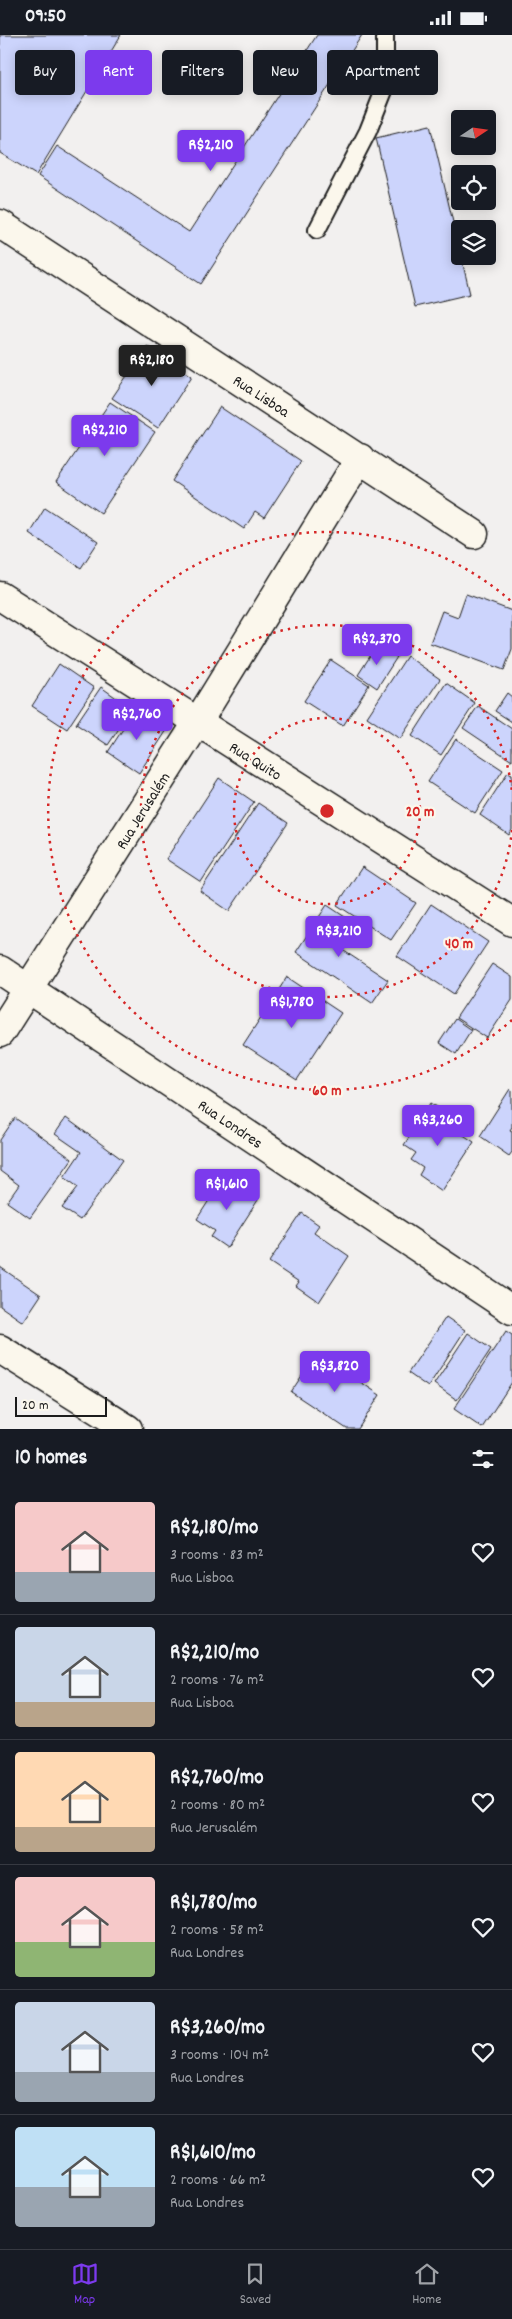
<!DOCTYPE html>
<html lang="en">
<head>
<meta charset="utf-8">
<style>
  body { margin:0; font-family:Dekko,sans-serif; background:#20242c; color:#f1f3f6; height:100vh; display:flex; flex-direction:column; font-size:19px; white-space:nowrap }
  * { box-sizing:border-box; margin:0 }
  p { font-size:16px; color:#9ea1a6 }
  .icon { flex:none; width:28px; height:28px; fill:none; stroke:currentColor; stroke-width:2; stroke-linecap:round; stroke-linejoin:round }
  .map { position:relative; height:1394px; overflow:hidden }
  .side { display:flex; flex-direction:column; background:#171b24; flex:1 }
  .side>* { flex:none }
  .guide { position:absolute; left:15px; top:15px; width:482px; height:45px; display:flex; gap:10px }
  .needle { width:32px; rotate:77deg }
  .controls { position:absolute; left:451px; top:75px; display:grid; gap:10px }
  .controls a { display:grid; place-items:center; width:45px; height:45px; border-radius:5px; background:#171b24; box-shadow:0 2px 12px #0003; font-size:25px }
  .scale { position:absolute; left:15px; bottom:12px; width:92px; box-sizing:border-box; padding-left:5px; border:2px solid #1c1c1c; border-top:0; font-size:14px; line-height:18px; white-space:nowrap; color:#1c1c1c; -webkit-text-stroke:4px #fbf7ec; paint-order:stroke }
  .price { position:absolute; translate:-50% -42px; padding:0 11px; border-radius:5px; background:#7c3aed; color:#fff; font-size:16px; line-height:32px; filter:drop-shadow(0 1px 2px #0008) }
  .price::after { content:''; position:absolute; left:50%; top:30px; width:15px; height:11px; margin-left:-8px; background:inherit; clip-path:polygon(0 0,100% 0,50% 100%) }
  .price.current { background:#222; color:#fff }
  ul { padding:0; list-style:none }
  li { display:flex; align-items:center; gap:15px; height:125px; padding:0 15px }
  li+li { border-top:1px solid #363941 }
  li span { display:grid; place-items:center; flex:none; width:140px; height:100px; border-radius:5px; color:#555 }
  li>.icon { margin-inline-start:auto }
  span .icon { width:60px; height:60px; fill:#fffc; stroke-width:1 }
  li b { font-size:21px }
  h2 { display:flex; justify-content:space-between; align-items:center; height:60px; padding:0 15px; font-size:21px }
  .pill { padding:0 18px; border-radius:5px; background:#171b24; box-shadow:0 2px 12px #0003; font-size:18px; line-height:45px }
  .pill.current { background:#7c3aed; color:#fff }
  .status { display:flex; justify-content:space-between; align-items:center; height:35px; padding:0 25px; background:#171b24; direction:ltr }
  .status svg { height:14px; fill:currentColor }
  .tabs { display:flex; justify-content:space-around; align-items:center; height:70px; border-top:1px solid #363941; background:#171b24; font-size:14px; color:#9ea1a6 }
  .tabs a { display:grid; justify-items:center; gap:2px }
  .tabs .current { color:#7c3aed }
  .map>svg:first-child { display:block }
</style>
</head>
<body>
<div class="status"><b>09:50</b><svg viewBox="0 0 49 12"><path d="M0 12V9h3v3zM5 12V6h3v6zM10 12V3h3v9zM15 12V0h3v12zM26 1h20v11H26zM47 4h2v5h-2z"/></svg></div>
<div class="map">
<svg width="512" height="1394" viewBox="0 0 512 1394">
  <rect width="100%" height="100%" fill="#f2f0ef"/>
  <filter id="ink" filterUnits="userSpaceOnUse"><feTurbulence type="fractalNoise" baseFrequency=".02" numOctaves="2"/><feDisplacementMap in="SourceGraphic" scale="10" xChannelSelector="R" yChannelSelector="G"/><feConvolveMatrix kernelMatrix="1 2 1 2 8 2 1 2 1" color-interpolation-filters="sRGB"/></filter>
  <g filter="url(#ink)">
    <path fill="#ccd4fc" stroke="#1c1c1c" d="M 0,0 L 121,0 L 36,140 L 0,118 Z
      M 317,0 L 362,0 L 201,249 L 38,141 L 57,111 L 189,197 Z
      M 430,90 L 470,259 L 415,272 L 376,103 Z
      M 147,311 L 192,341 L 158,393 L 112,363 Z
      M 110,367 L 155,397 L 101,478 L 56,447 Z
      M 220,372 L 301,426 L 264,483 L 255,477 L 244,494 L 172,446 Z
      M 45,472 L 98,507 L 81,533 L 29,498 Z
      M 466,559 L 512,576 L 512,614 L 504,635 L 430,608 L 442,576 L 458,582 Z
      M 378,609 L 397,622 L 377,653 L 358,640 Z
      M 407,621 L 440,644 L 400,704 L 367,682 Z
      M 331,625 L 369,650 L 343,691 L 304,666 Z
      M 59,629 L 94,653 L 67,694 L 32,671 Z
      M 446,648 L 475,668 L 441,720 L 412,701 Z
      M 101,652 L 132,674 L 108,710 L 76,689 Z
      M 507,658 L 512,662 L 512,687 L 495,676 Z
      M 478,671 L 512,694 L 512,726 L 463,693 Z
      M 136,674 L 167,695 L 139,738 L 108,717 Z
      M 456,704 L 503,735 L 475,778 L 428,747 Z
      M 508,737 L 512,739 L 512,795 L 509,800 L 480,780 Z
      M 219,743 L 254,767 L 201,847 L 166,824 Z
      M 258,768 L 288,788 L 229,876 L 200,856 Z
      M 362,832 L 416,868 L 391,905 L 337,870 Z
      M 431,869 L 488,907 L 454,959 L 397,921 Z
      M 327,870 L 345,882 L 329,906 L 388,945 L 372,968 L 296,917 Z
      M 492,929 L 512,942 L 512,965 L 487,1003 L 456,983 Z
      M 287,942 L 341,978 L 297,1045 L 243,1010 Z
      M 455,984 L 471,995 L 456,1019 L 439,1008 Z
      M 510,1054 L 512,1056 L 512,1092 L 510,1095 L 512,1096 L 512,1117 L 509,1121 L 480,1101 Z
      M 431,1068 L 452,1082 L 447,1089 L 474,1107 L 442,1156 L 419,1140 L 423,1133 L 411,1125 L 416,1118 L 404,1110 Z
      M 15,1083 L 72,1124 L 30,1183 L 7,1167 L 19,1150 L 0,1136 L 0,1105 Z
      M 66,1083 L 123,1125 L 80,1185 L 62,1173 L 78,1152 L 64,1142 L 81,1117 L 55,1099 Z
      M 224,1142 L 258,1165 L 227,1213 L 211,1202 L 215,1196 L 197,1184 Z
      M 302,1178 L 319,1190 L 314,1197 L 349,1221 L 319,1267 L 296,1251 L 299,1247 L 269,1227 Z
      M 0,1232 L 41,1260 L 23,1287 L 0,1271 Z
      M 446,1282 L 465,1295 L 428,1352 L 408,1338 Z
      M 506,1296 L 512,1300 L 512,1347 L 482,1393 L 454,1374 Z
      M 468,1298 L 491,1314 L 457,1365 L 434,1349 Z
      M 317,1318 L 380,1360 L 358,1394 L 347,1394 L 291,1357 Z"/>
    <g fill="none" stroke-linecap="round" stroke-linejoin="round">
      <g stroke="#1c1c1c" stroke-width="20">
        <path id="lane" d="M 317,195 L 368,96 L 385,53 L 385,0"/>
      </g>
      <g stroke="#1c1c1c" stroke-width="31">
        <path id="street" d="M 0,189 L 474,499
          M 0,561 L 512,887
          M 0,935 L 512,1275
          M 0,998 L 197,688 L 360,423
          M 0,1314 L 128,1394"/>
      </g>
      <use href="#lane" stroke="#fbf7ec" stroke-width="16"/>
      <use href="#street" stroke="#fbf7ec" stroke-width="28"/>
    </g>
  </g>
  <g fill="none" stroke="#d62828" stroke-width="2.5" stroke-dasharray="2.5 5">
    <circle cx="327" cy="776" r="93"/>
    <path d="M512 795A186 186 0 1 1 512 757"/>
    <path d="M512 985A279 279 0 1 1 512 567"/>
  </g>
  <g text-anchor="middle" stroke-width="4.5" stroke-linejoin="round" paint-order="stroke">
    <g font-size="16" fill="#1c1c1c" stroke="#fbf7ec">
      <text transform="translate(262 360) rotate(33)" y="6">Rua Lisboa</text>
      <text transform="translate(256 725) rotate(32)" y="6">Rua Quito</text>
      <text transform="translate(142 775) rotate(-58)" y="6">Rua Jerusalém</text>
      <text transform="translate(231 1088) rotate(34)" y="6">Rua Londres</text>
    </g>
  </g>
  <circle cx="327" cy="776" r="8" fill="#d62828" stroke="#fbf7ec" stroke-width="2.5"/>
  <g font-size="15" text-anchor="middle" font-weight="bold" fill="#d62828" stroke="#fbf7ec" stroke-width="4.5" stroke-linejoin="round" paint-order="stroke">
    <text x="420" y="781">20 m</text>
    <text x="459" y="913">40 m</text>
    <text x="327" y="1060">60 m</text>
  </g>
</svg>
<div class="controls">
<a><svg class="needle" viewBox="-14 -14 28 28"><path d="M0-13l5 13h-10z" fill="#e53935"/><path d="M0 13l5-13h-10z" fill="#9ea1a6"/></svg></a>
<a><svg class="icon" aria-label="locate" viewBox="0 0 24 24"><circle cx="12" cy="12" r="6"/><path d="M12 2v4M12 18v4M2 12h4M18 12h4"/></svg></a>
<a><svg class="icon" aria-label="layers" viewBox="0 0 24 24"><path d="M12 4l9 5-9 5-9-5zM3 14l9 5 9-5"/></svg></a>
</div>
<div class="scale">20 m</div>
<b class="price" style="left:211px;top:137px">R$2,210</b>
<b class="price current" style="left:152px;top:352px">R$2,180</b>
<b class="price" style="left:105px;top:422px">R$2,210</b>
<b class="price" style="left:377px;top:631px">R$2,370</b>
<b class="price" style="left:137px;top:706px">R$2,760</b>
<b class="price" style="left:339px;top:923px">R$3,210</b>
<b class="price" style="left:292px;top:994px">R$1,780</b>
<b class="price" style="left:438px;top:1112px">R$3,260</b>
<b class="price" style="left:227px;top:1176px">R$1,610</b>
<b class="price" style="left:335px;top:1358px">R$3,820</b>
<div class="guide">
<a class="pill">Buy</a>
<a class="pill current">Rent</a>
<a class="pill">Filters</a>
<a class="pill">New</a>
<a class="pill">Apartment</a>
</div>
</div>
<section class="side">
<h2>10 homes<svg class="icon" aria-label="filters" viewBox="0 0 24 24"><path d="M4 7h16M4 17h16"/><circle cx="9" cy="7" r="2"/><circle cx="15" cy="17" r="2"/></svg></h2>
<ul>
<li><span style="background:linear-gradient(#f6c9c9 70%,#9aa5b1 0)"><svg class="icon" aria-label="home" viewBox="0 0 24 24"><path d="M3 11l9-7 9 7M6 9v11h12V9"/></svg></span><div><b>R$2,180/mo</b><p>3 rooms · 83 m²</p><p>Rua Lisboa</p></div><svg class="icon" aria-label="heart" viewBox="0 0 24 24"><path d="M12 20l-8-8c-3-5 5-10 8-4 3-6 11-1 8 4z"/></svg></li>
<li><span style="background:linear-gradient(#c9d6e8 75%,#b9a48a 0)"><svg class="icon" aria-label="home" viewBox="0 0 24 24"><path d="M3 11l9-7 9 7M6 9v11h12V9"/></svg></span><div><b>R$2,210/mo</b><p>2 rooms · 76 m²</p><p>Rua Lisboa</p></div><svg class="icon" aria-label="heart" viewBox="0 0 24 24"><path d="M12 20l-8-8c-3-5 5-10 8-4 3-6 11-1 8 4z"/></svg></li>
<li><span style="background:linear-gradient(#ffd9b3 75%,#b9a48a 0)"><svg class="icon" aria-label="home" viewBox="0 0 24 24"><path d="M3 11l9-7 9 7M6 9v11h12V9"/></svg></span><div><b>R$2,760/mo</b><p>2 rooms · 80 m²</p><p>Rua Jerusalém</p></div><svg class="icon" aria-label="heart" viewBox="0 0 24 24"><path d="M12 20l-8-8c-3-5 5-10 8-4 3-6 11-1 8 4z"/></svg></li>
<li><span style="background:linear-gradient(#f6c9c9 65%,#8fb573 0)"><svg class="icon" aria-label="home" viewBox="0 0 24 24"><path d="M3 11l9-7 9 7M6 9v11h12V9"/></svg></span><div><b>R$1,780/mo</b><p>2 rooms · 58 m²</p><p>Rua Londres</p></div><svg class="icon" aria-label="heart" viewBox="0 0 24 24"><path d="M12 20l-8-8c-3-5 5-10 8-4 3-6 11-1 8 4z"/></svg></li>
<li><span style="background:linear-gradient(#c9d6e8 70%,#9aa5b1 0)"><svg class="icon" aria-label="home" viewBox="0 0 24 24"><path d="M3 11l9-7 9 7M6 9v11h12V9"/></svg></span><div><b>R$3,260/mo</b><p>3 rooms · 104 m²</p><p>Rua Londres</p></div><svg class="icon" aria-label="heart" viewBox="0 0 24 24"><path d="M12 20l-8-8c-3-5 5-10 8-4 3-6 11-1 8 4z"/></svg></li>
<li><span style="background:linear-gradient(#bfe0f5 60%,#9aa5b1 0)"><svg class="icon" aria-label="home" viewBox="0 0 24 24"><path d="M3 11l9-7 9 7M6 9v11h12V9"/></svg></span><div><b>R$1,610/mo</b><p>2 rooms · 66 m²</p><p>Rua Londres</p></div><svg class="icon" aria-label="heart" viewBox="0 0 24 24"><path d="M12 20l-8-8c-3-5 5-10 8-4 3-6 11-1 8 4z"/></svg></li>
</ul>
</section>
<nav class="tabs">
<a class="current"><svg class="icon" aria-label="map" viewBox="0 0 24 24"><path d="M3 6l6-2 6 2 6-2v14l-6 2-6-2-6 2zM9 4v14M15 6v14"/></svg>Map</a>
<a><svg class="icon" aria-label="saved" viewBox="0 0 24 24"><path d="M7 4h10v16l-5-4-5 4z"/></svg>Saved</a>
<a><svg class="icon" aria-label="home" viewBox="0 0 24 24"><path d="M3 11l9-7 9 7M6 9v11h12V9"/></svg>Home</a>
</nav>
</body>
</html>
